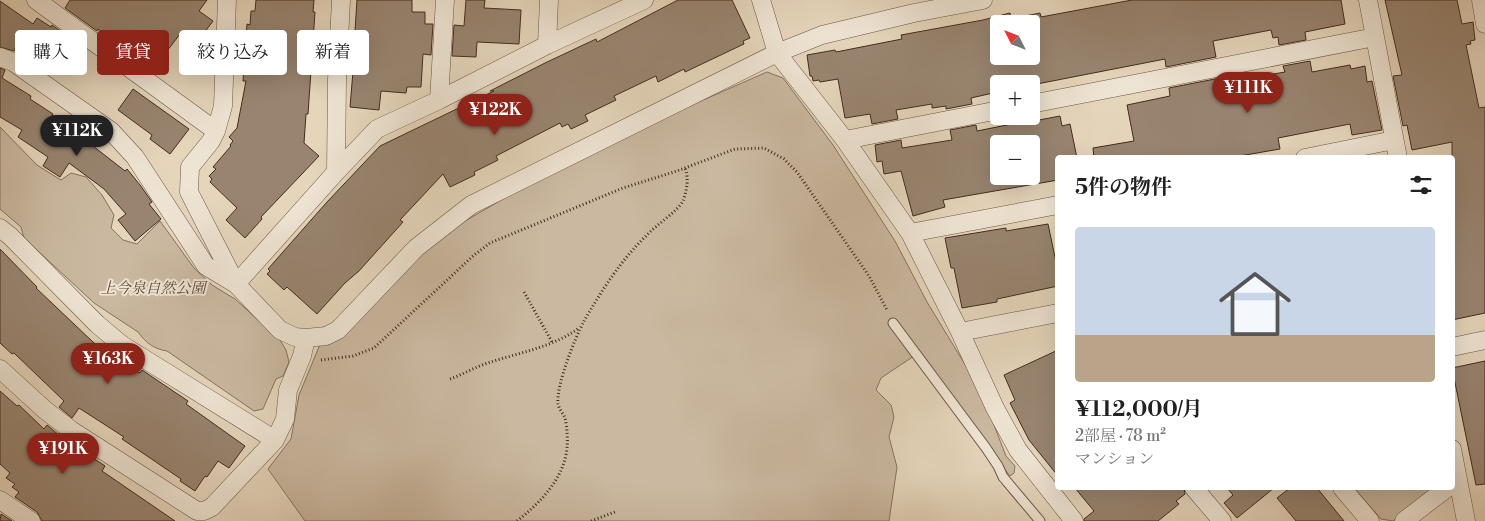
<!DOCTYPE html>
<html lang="ja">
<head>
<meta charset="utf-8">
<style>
  body { margin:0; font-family:"Libre Bodoni","Noto Serif JP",serif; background:#f6f6f6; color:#222; height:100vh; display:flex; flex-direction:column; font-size:19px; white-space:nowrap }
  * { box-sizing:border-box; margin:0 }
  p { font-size:16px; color:#767676 }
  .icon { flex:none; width:28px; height:28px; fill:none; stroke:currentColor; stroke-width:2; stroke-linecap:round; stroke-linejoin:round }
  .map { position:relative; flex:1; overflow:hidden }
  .side { position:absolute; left:1055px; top:155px; width:400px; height:335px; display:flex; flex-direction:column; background:#fff; border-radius:5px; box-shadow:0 5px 20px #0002 }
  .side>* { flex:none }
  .banner { position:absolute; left:15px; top:30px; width:475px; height:45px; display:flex; gap:10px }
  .needle { width:32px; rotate:312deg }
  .tools { position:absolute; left:990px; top:15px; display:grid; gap:10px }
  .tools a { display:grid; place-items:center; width:50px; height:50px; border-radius:5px; background:#fff; box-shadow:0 5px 20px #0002; font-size:25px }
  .price { position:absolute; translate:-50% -42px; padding:0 11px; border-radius:18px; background:#8f2418; color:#fff; font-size:16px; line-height:32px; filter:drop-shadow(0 1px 2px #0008) }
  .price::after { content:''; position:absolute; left:50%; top:30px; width:15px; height:11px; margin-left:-8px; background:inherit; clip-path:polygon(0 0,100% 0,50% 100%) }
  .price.on { background:#222; color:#fff }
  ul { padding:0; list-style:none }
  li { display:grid; align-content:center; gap:10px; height:265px; padding:0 20px }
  li span { display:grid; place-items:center; height:155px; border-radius:5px; color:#555 }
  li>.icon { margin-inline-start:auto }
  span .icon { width:90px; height:90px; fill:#fffc; stroke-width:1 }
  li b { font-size:21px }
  h2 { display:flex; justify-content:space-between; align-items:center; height:60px; padding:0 20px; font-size:21px }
  .pill { padding:0 18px; border-radius:5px; background:#fff; box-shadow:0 5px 20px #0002; font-size:18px; line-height:45px }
  .pill.on { background:#8f2418; color:#fff }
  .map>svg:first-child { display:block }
</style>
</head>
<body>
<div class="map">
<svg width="1485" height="521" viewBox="0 0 1485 521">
  <rect width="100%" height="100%" fill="#e5d5bb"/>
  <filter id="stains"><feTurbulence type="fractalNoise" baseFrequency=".004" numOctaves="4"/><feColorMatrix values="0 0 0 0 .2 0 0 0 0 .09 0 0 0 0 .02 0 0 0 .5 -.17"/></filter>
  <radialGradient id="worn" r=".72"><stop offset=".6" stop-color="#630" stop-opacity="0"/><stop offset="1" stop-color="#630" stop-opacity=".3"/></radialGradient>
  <path fill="#cab8a0" stroke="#87725f" d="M 767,72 L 783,78 L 833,145 L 895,241 L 927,302 L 980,389 L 1006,456 L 1015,466 L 1014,473 L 1010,476 L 981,438 L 914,356 L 881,378 L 876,390 L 891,405 L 894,417 L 889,437 L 897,467 L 889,521 L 305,521 L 268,469 L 291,439 L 299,395 L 321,342 L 441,235 L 541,177 L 635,130 Z
    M 0,127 L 37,165 L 61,180 L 71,173 L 86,177 L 102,195 L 114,215 L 111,228 L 123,240 L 137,244 L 160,221 L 194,268 L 212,285 L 235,299 L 280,340 L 286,350 L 289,362 L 283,376 L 276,379 L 263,409 L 254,411 L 167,351 C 154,349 146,343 138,332 L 94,303 L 24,238 L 21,227 L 0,209 Z
    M 1354,488 L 1433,488 L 1393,521 L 1381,519 Z"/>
  <path fill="#988470" stroke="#442c1e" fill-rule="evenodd" d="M 70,0 L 207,0 L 199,11 L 213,21 L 198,41 L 183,30 L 167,51 L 166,50 L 155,64 L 116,36 L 113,40 L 98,29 L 97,31 L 65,8 Z
    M 256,0 L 314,0 L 313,12 L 315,12 L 312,56 L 308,114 L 306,114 L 304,143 L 319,156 L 261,217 L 262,219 L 245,238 L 226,220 L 237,208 L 210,182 L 212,179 L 209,176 L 216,169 L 213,167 L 231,146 L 230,145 L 233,141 L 229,137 L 237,128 L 246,81 L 243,81 L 247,24 L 250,25 L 251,11 L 255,11 Z
    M 357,0 L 412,0 L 412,12 L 425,12 L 425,24 L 433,24 L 431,55 L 423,54 L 421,87 L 407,87 L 406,93 L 381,91 L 379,110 L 350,107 L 355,48 L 353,48 L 354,31 L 355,31 Z
    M 466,0 L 485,0 L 484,8 L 521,10 L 519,44 L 477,42 L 476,57 L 452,56 L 454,25 L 464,26 Z
    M 678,0 L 732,0 L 750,38 L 743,41 L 744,44 L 685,72 L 684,69 L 658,82 L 656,76 L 614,96 L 616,100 L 585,115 L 588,121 L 571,129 L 568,124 L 562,127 L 560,123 L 496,156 L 498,160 L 474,172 L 475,175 L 450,187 L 443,174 L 400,220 L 403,222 L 359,271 L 345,283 L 317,314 L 287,287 L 284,290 L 267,274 L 270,271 L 268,269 L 327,202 L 380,146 L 494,91 L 490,91 L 545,63 L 596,39 L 597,42 Z
    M 1132,0 L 1341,0 L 1345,24 L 1305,32 L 1306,40 L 1279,45 L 1278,37 L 1273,38 L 1271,30 L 1213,41 L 1216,57 L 1166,67 L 1165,59 L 1037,84 L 991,84 L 993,93 L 971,98 L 972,104 L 946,109 L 946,106 L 932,108 L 932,104 L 896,110 L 898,119 L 872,124 L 870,114 L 845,118 L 838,79 L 820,82 L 819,80 L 813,81 L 812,76 L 810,76 L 807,55 L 835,50 L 836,52 L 902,39 L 901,35 L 983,20 L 1010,13 L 1011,19 L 1040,13 L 1041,17 ZM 999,24 L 1031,24 L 1031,56 L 999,56 Z
    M 1385,0 L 1457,0 L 1462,24 L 1473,22 L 1475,40 L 1470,41 L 1471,44 L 1466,45 L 1479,108 L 1485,107 L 1485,313 L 1452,320 L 1452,142 L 1412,150 L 1407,125 L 1403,126 L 1393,76 L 1402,75 Z
    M 0,1 L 33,24 L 37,18 L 51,27 L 52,25 L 84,48 L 65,74 L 31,49 L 29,52 L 17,44 L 14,51 L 0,47 Z
    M 1310,61 L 1312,72 L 1350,65 L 1351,69 L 1365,66 L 1367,82 L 1372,81 L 1382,130 L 1352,135 L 1350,124 L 1278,138 L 1280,149 L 1228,158 L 1094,158 L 1093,148 L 1134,141 L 1127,105 L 1170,96 L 1169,88 L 1220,78 L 1223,83 L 1285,72 L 1283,66 Z
    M 0,68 L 5,70 L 2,78 L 31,96 L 30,99 L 53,114 L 50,119 L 93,146 L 125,171 L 127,169 L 140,185 L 152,202 L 149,204 L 161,219 L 135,241 L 118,220 L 126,214 L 104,189 L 69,163 L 60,177 L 43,166 L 48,157 L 18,137 L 22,130 L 0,117 Z
    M 133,89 L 189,129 L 170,154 L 150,139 L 152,135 L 118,110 Z
    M 1060,116 L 1062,126 L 1070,124 L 1077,158 L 1058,158 L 1058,180 L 943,200 L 945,207 L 913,216 L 901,171 L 884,174 L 882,161 L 877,162 L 875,145 L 901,140 L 902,148 L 952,140 L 950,130 L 976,125 L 977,131 L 1022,122 L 1023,123 ZM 999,144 L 1031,144 L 1031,176 L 999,176 Z
    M 1048,224 L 1056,262 L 1058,262 L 1058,286 L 997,299 L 997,302 L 962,308 L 954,268 L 951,268 L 945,238 L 1006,228 L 1006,231 Z
    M 0,249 L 37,287 L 36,288 L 94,343 L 140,373 L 142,370 L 188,401 L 186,404 L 245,446 L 229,468 L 218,461 L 207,477 L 205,476 L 195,491 L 180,481 L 181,479 L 122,439 L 124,437 L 79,408 L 72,418 L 59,407 L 64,401 L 14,353 L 12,354 L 0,343 Z
    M 1058,350 L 1058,476 L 1029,440 L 1010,403 L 1015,400 L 1004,375 Z
    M 1485,361 L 1485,484 L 1476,485 L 1452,368 Z
    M 0,391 L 17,406 L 19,405 L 44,429 L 47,425 L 60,436 L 105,466 L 102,471 L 175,521 L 42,521 L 37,512 L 15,497 L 19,492 L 12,487 L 15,484 L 6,478 L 10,473 L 0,464 Z
    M 1075,488 L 1184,488 L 1185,494 L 1176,501 L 1179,504 L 1158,521 L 1084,521 L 1084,519 L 1094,511 Z
    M 1227,488 L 1274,488 L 1237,518 L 1224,503 L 1233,495 Z
    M 1290,488 L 1317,488 L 1344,521 L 1296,521 L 1277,498 Z
    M 1,514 L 12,521 L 0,521 Z"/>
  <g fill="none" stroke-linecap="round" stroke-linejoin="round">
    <g stroke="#6c5645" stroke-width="11">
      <path id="service" d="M 893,323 L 986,448 L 998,466 L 1003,477 L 1040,521"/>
    </g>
    <g stroke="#6c5645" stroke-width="19">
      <path id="minor" d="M 36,0 L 216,131
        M 227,0 L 223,106 L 216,131 L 211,141 L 190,167 L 189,192 L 236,284
        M 761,0 L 777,53 L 845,140 L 910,233 L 960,332 L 995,408 L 1018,450 L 1074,521
        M 1368,0 L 1398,158
        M 1481,0 L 1485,24
        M 547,45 L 549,0
        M 0,57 L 13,62 L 111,131 L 135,157 L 206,266 L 236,284 L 280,330 L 295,337 L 306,338 L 326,336 L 338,330 L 416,248 L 471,205 L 777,53 L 822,35 L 914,13 L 983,0
        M 439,100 L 445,0
        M 1031,104 L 1375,37
        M 845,140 L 999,110
        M 1305,158 L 1394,140
        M 336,172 L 337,80 L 341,0
        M 0,228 L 10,236 L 97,324 L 122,345 L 275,440
        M 910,233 L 1058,205
        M 236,284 L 336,172 L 377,129 L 439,100 L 547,45 L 644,0
        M 960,332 L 1058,313
        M 1452,347 L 1485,340
        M 0,369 L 45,410 L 71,430 L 197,511 L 204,511 L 212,507 L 275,440 L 285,419 L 288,390 L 302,356 L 306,338
        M 1452,449 L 1466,521
        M 1194,488 L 1222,521
        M 1342,488 L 1370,521
        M 0,500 L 31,521
        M 1404,521 L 1447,488"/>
    </g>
    <path stroke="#442c1e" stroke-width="3" stroke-dasharray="1 2.5" stroke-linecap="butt" d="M 524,292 L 552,342
      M 321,360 L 353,356 L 374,348 L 473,256 L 490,243 L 623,188 L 677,171 L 735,149 L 764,148 L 784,159 L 797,172 L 869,276 L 887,310
      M 450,379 C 462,375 473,368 485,364 C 516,353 552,348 579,328
      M 517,521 C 545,499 571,471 567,433 C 567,428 566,422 565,418 C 563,413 559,409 558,404 C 556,385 575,338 584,321 C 602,290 621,260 647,235 C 656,225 677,212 683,201 C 687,190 689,178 685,168
      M 591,521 L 615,512"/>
    <use href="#service" stroke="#eee4d3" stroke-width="9"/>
    <use href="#minor" stroke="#eee4d3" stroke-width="18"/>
  </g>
  <g text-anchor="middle" stroke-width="4" stroke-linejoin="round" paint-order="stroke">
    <g font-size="15" font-style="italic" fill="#5f4838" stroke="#eee4d3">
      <text x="153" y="293">上今泉自然公園</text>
    </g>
  </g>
  <rect width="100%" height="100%" filter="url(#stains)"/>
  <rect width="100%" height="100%" fill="url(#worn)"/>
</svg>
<div class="tools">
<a><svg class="needle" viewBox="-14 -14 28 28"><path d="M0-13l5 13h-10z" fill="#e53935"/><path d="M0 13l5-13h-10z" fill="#767676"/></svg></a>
<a>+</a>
<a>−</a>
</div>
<b class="price" style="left:1248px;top:114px">¥111K</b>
<b class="price" style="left:495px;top:136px">¥122K</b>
<b class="price on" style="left:77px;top:157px">¥112K</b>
<b class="price" style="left:108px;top:385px">¥163K</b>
<b class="price" style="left:63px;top:475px">¥191K</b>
<div class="banner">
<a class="pill">購入</a>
<a class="pill on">賃貸</a>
<a class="pill">絞り込み</a>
<a class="pill">新着</a>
</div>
<section class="side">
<h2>5件の物件<svg class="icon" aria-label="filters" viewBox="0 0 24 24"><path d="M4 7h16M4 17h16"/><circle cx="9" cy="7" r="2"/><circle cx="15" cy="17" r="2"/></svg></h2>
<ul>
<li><span style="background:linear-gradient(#c9d6e8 70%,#b9a48a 0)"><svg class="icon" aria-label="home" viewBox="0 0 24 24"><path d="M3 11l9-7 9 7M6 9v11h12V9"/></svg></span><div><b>¥112,000/月</b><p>2部屋 · 78 m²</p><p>マンション</p></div></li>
</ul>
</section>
</div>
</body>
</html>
